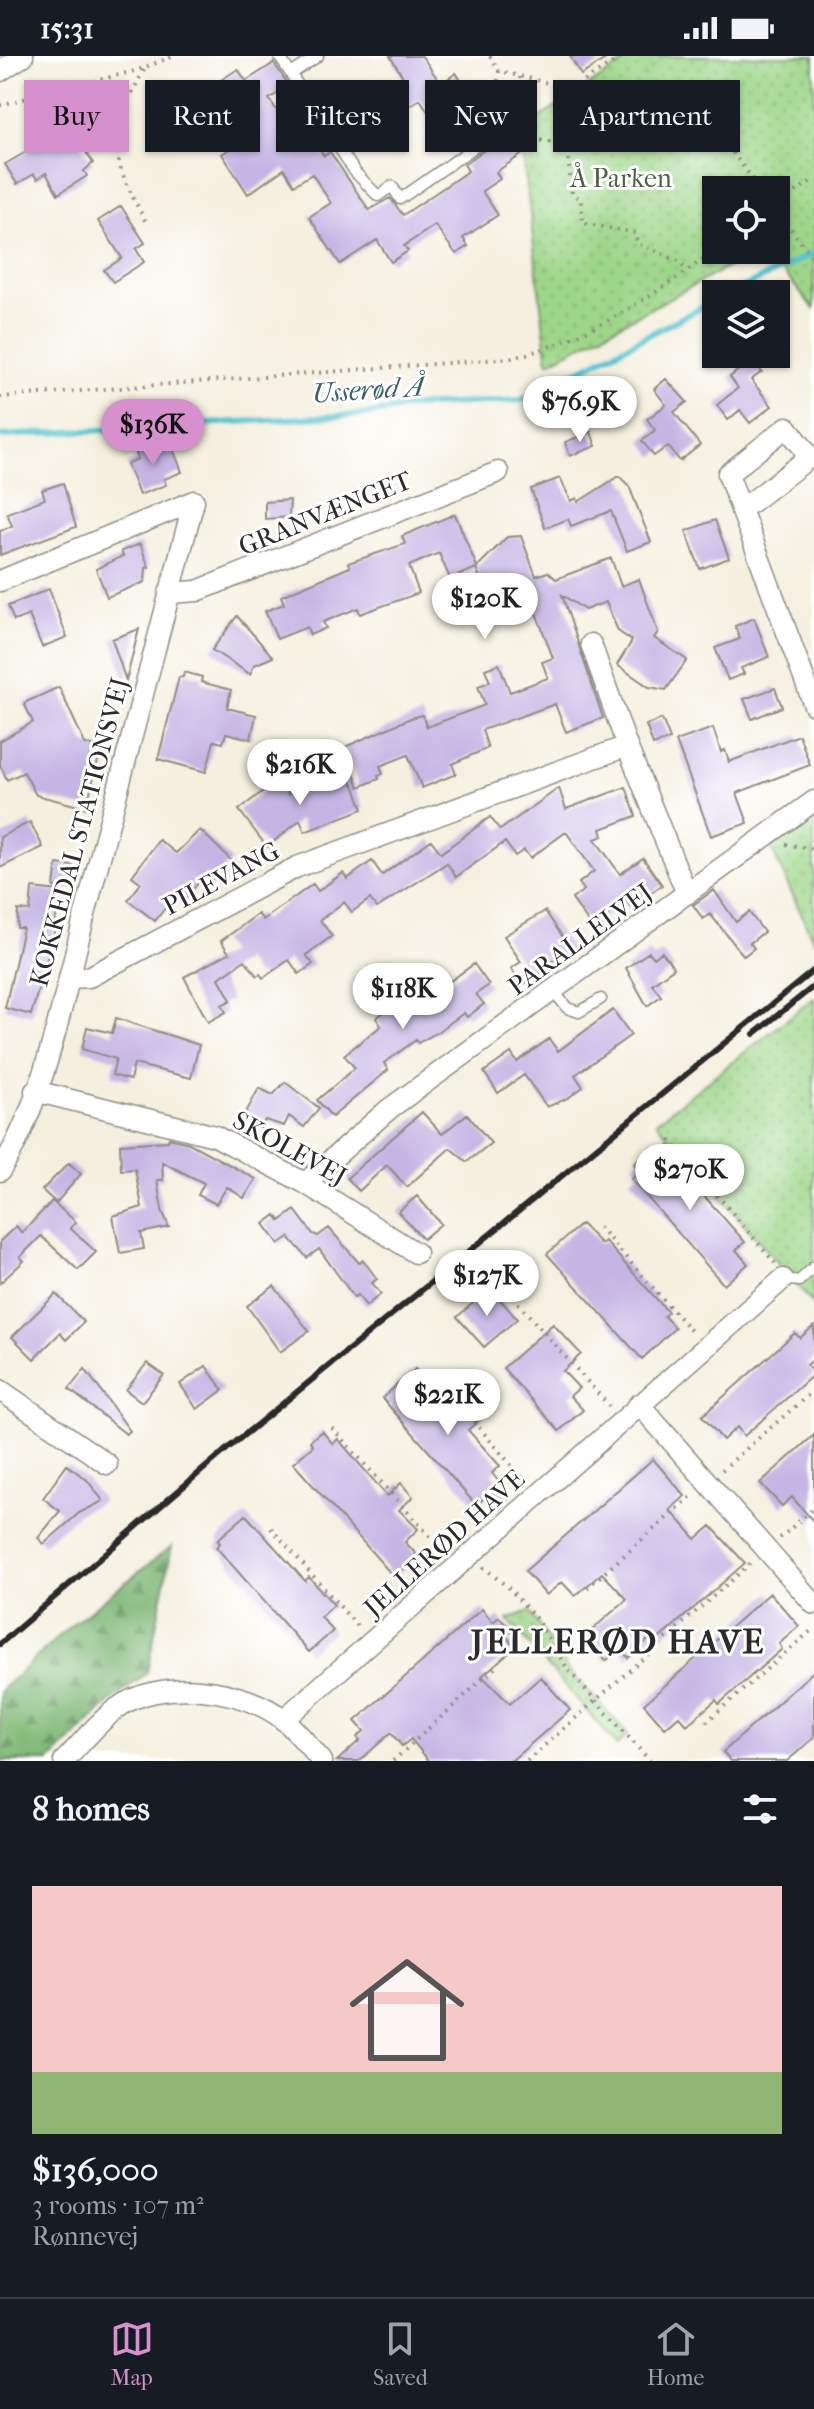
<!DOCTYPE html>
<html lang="en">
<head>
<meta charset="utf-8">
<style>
  body { margin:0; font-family:"IM FELL French Canon",serif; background:#20242c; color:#f1f3f6; height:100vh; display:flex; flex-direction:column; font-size:30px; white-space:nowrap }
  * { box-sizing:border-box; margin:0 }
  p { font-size:26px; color:#9ea1a6 }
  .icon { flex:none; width:44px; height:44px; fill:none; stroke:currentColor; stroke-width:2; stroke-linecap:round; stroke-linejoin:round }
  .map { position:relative; height:1705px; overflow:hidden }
  .details { display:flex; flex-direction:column; background:#171b24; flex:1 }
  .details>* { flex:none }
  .guide { position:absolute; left:24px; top:24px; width:766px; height:72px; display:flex; gap:16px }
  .tools { position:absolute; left:702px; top:120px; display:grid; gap:16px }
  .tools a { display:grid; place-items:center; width:88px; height:88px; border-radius:0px; background:#171b24; box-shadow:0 2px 6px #0004; font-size:40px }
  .price { position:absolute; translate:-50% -68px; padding:0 18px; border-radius:28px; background:#fff; color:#222; font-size:26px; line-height:52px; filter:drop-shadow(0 2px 4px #0008) }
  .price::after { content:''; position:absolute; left:50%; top:48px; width:24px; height:18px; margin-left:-12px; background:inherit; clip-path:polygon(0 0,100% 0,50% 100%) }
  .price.current { background:#d690ce; color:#111 }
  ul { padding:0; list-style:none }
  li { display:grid; align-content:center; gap:16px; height:424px; padding:0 32px }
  li span { display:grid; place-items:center; height:248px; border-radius:0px; color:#555 }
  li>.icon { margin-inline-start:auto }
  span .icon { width:144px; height:144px; fill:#fffc; stroke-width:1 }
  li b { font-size:34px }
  h2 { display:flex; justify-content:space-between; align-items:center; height:96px; padding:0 32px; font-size:34px }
  .pill { padding:0 28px; border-radius:0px; background:#171b24; box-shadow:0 2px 6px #0004; font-size:28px; line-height:72px }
  .pill.current { background:#d690ce; color:#111 }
  .status { display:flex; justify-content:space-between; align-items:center; height:56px; padding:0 40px; background:#171b24; direction:ltr }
  .status svg { height:22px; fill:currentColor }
  .tabs { display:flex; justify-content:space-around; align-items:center; height:112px; border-top:2px solid #363941; background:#171b24; font-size:22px; color:#9ea1a6 }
  .tabs a { display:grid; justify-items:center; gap:4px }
  .tabs .current { color:#d690ce }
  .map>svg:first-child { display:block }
</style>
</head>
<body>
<div class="status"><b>15:31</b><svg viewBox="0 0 49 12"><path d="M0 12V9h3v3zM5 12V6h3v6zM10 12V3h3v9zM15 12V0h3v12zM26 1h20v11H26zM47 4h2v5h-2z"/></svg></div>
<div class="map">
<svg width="814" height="1705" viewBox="0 0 814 1705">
  <defs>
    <pattern id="forest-firs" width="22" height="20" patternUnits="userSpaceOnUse" patternTransform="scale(2)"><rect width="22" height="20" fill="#7eb775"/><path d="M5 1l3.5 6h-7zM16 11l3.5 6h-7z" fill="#679560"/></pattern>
    <pattern id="park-dots" width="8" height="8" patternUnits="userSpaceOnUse" patternTransform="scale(2)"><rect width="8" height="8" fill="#9dd689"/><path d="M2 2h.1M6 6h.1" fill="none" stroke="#87b876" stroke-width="1.8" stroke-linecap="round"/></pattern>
  </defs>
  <rect width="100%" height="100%" fill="#fff"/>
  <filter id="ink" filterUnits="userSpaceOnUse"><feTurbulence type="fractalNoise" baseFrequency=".0125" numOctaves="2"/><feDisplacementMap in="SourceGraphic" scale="16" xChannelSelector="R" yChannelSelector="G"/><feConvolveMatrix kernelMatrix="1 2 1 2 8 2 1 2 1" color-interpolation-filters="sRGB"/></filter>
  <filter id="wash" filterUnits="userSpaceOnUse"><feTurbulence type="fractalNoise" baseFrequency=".006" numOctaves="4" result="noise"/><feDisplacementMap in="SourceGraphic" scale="32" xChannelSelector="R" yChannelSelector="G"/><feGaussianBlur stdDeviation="1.8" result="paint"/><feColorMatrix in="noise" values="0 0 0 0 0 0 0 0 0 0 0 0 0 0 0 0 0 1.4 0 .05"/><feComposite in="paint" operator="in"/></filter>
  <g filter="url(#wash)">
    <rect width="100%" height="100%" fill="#f4efde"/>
    <path fill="url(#forest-firs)" stroke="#547150" stroke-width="2" d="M 172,1490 L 147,1617 L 108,1648 L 50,1705 L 0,1705 L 0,1635 L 70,1570 Z"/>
    <path fill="url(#park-dots)" stroke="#64805a" stroke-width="2" d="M 634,0 L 814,0 L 814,253 L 765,194 L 776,194 L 776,134 L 716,134 L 716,194 L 760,194 L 548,307 L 520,75 Z
      M 814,755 L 814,886 L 770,789 Z
      M 814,942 L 814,1249 L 656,1066 Z
      M 529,1555 L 569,1615 L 628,1678 L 617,1690 L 508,1564 Z"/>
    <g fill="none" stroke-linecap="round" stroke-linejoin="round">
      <path stroke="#56c2d0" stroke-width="6" d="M 729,238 L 814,197
        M 0,380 L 370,358 L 414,350 L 522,344 L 716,244"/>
    </g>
    <g id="blocks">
      <path fill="#c5b5e4" d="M 390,0 L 422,0 L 441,28 L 456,17 L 471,40 L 434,65 L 420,43 L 396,58 L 381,35 L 403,21 Z
        M 570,0 L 610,0 L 581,19 Z
        M 274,7 L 289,30 L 269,43 L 298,85 L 308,78 L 324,100 L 330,96 L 369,154 L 390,142 L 403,159 L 468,115 L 464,108 L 510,76 L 524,97 L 496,116 L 500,123 L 482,135 L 498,159 L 463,182 L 468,190 L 456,198 L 435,169 L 404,190 L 408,195 L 391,206 L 377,184 L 340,208 L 309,161 L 331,147 L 312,118 L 294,129 L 284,113 L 248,138 L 222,98 L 235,89 L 223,71 L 230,66 L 207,33 L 238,13 L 246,25 Z
        M 483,31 L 491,43 L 479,52 L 470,39 Z
        M 70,71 L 93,107 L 84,115 L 87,120 L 58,138 L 46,117 L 37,123 L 34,118 L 17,128 L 5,108 Z
        M 121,150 L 145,187 L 136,193 L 144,206 L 113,226 L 104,214 L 122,202 L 98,165 Z
        M 752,303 L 762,316 L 751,324 L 772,350 L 750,367 L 740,354 L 728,364 L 717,349 L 738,332 L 730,321 Z
        M 666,323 L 687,346 L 674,356 L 700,389 L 680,405 L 668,390 L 654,400 L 642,385 L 655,374 L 647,363 L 666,349 L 654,333 Z
        M 591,376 L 596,390 L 570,400 L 565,386 Z
        M 147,384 L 152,398 L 172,390 L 182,416 L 164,423 L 166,429 L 139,439 L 127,408 L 138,403 L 133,389 Z
        M 619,420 L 629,430 L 651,486 L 627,495 L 611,455 L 571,470 L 568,463 L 545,472 L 531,433 L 560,422 L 571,445 L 577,442 L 578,446 Z
        M 63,427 L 76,471 L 0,499 L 0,475 L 12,470 L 7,457 L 45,443 L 42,434 Z
        M 290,444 L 289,461 L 265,463 L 265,446 Z
        M 455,458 L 477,511 L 507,481 L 521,480 L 536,520 L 548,516 L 556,523 L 611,502 L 621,530 L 639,523 L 658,576 L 654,582 L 687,604 L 666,634 L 649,631 L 617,609 L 632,585 L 618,575 L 606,546 L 585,554 L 562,539 L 603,662 L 566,676 L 555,648 L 482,674 L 488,692 L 452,708 L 456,718 L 422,732 L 408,699 L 380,710 L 383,718 L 378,720 L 379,723 L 359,731 L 345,691 L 411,662 L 422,659 L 427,671 L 485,649 L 478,630 L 490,626 L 485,613 L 499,608 L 510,636 L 548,622 L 542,606 L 553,602 L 533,549 L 506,560 L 502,549 L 493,552 L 476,512 L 450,523 L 439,497 L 409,510 L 419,537 L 360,558 L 358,552 L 323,566 L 326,572 L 310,579 L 307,571 L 277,583 L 265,555 L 284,548 L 281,540 L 350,511 L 348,507 L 405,488 L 402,480 Z
        M 715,464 L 729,502 L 700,513 L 686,475 Z
        M 140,488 L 149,511 L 146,512 L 145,526 L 107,541 L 96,513 L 123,500 L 121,495 Z
        M 49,533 L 67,581 L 42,591 L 29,559 L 14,565 L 8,550 Z
        M 237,560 L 273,601 L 254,609 L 250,618 L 212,594 Z
        M 754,562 L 769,601 L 741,612 L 744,618 L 728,624 L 715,592 L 740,583 L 735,570 Z
        M 139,573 L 126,625 L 112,583 Z
        M 184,616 L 202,621 L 201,626 L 231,634 L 227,652 L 256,659 L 251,683 L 226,677 L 223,687 L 214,685 L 206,716 L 158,703 L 179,621 L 183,621 Z
        M 59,631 L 85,688 L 101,693 L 86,752 L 36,739 L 24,716 L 7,724 L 0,709 L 0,685 L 33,666 L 24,647 Z
        M 775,632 L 782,651 L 752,663 L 744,643 Z
        M 662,663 L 670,683 L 653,689 L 646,669 Z
        M 713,672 L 721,696 L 725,694 L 729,706 L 799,679 L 810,709 L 737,737 L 748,767 L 711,780 L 676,685 Z
        M 341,718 L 354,729 L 363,753 L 305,776 L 300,764 L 267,791 L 239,754 L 281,721 L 288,738 Z
        M 626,731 L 636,760 L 601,773 L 603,780 L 595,783 L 620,818 L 643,802 L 662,829 L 631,851 L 626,844 L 591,870 L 572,843 L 584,834 L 579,827 L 594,815 L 566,776 L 530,802 L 524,794 L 515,800 L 505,786 L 456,821 L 447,807 L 377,852 L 370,843 L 352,856 L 344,846 L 320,864 L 332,880 L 306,899 L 313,908 L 299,918 L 289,904 L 263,922 L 260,918 L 257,920 L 245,904 L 219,922 L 231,944 L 222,949 L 226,956 L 208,966 L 184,921 L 229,897 L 221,885 L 258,858 L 263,864 L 313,828 L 318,835 L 343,817 L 347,823 L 372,805 L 382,819 L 431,784 L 441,797 L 490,761 L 500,774 L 559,732 L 566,753 Z
        M 30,766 L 43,791 L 0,812 L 0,781 Z
        M 200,774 L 232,805 L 211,824 L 205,818 L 185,844 L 176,838 L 155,865 L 128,844 L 141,827 L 132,820 L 159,784 L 176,797 Z
        M 57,808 L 73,810 L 71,832 L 54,831 Z
        M 32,832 L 59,835 L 54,878 L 31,959 L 5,952 L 23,872 L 17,872 L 18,854 L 30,855 Z
        M 714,834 L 736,866 L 749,856 L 764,876 L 750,887 L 754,892 L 744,900 L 710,858 L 703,863 L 693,849 Z
        M 545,855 L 573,896 L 544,908 L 547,913 L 522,929 L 511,912 L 521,906 L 504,880 Z
        M 649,896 L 654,902 L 662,896 L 674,912 L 652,928 L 661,940 L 647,950 L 626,912 Z
        M 474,908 L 489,929 L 476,938 L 484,948 L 467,961 L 464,957 L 436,977 L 418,987 L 416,984 L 384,1007 L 388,1014 L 332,1061 L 317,1044 L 355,1012 L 344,999 L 381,970 L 376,962 L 389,952 L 372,927 L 386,918 L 411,953 Z
        M 613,954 L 631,979 L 575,1019 L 583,1031 L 568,1042 L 547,1051 L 524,1019 L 498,1037 L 484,1016 L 511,997 L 517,1006 L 549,983 L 558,995 Z
        M 116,962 L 199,989 L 191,1022 L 134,1008 L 130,1024 L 112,1019 L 116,1003 L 82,993 L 87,971 L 112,977 Z
        M 285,1026 L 319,1052 L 304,1071 L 289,1060 L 284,1070 L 265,1064 L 261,1072 L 243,1062 L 259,1032 L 273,1039 Z
        M 422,1056 L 442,1078 L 467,1058 L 491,1087 L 467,1106 L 450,1092 L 407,1131 L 387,1109 L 359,1135 L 347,1122 Z
        M 169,1082 L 189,1087 L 256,1123 L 244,1142 L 227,1131 L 216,1148 L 198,1139 L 204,1127 L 162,1106 L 163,1124 L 157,1124 L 162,1154 L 169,1171 L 141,1177 L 144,1193 L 120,1197 L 113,1160 L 142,1151 L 135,1113 L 121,1114 L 120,1088 L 168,1085 Z
        M 669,1090 L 693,1119 L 689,1123 L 745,1186 L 736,1194 L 748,1208 L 724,1229 L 631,1123 L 640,1116 L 634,1108 L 652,1092 L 658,1099 Z
        M 69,1107 L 81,1118 L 56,1147 L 42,1134 Z
        M 417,1140 L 441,1168 L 423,1183 L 398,1156 Z
        M 52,1145 L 76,1166 L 70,1172 L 96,1196 L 78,1214 L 41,1180 L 20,1201 L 24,1205 L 0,1227 L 0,1185 L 16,1170 L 22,1177 Z
        M 295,1154 L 313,1178 L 318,1180 L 329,1172 L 359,1207 L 363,1204 L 377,1223 L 372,1227 L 381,1238 L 366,1250 L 358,1239 L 354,1241 L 319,1193 L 307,1202 L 289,1181 L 279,1188 L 264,1168 L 276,1159 L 280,1165 Z
        M 581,1168 L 601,1188 L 605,1185 L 668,1256 L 664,1260 L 675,1272 L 642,1303 L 547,1198 Z
        M 274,1230 L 309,1275 L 280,1296 L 247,1250 Z
        M 490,1232 L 517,1263 L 484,1291 L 457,1261 Z
        M 56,1238 L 84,1266 L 66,1284 L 60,1277 L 34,1303 L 12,1281 Z
        M 553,1268 L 581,1298 L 563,1315 L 579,1332 L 570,1340 L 583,1354 L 559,1375 L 503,1312 Z
        M 814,1270 L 814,1303 L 807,1309 L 814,1318 L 744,1380 L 737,1371 L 723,1384 L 702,1360 L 795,1277 L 800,1282 Z
        M 147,1307 L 164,1319 L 142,1346 L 126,1334 Z
        M 206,1310 L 223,1334 L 197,1353 L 180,1328 Z
        M 85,1313 L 130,1375 L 126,1378 L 69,1333 Z
        M 415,1313 L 452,1356 L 469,1342 L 484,1360 L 468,1374 L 500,1410 L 492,1417 L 510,1441 L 500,1452 L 487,1440 L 476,1449 L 382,1342 Z
        M 322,1375 L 333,1388 L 338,1383 L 387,1440 L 401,1427 L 413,1441 L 399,1454 L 418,1473 L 405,1486 L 418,1500 L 394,1521 L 293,1407 L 313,1390 L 310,1385 Z
        M 814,1379 L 814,1466 L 792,1441 L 782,1450 L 760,1427 Z
        M 653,1403 L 685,1440 L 670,1454 L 696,1483 L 711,1470 L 745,1507 L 653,1588 L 649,1583 L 628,1602 L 620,1592 L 606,1605 L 584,1581 L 627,1543 L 602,1517 L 575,1540 L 562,1526 L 546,1539 L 525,1515 Z
        M 67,1409 L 87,1424 L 103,1445 L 79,1457 L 44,1488 L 38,1482 L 60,1455 L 43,1442 Z
        M 246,1459 L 305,1525 L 309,1521 L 334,1549 L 321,1561 L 333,1575 L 309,1596 L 216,1491 L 220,1487 L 217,1484 Z
        M 770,1537 L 799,1570 L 779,1588 L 782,1593 L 719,1648 L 716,1644 L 687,1669 L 679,1660 L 665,1672 L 644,1648 Z
        M 482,1553 L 493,1566 L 499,1561 L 512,1575 L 506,1580 L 515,1591 L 482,1620 L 510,1648 L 541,1621 L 570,1654 L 511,1705 L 429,1705 L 411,1683 L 402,1690 L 391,1677 L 359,1705 L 337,1705 L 360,1684 L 357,1681 L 364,1675 L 355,1665 Z
        M 814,1615 L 814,1682 L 787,1705 L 731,1705 L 723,1696 Z"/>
    </g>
  </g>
  <g filter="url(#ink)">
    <use href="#blocks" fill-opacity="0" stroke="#908d84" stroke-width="2"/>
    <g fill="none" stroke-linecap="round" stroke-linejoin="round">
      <g stroke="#908d84" stroke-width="13">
        <path id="lane" d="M 279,0 L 355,116 L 378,140 L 392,130 L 400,143 L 509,67
          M 291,18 L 318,0
          M 553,934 L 567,952 L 579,956 L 601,943
          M 783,1223 L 799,1225 L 814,1211"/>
      </g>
      <g stroke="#908d84" stroke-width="23">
        <path id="street" d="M 0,15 L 23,0
          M 741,454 L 810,401 L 787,371 L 728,418 L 814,649
          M 0,525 L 194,445
          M 169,537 L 197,535 L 498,416
          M 591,588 L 627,690
          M 69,922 L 89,921 L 297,811 L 627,690 L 687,838
          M 35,1035 L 215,1080 L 305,1127 L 416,1197
          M 0,1115 C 43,1049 64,940 84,862 C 120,723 156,584 194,445
          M 305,1127 L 389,1053 L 814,745
          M 0,1334 L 107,1408
          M 639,1348 L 814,1548
          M 283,1664 L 783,1223
          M 64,1705 C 81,1688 97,1667 116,1653 C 159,1620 245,1632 284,1664 C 298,1676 310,1692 322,1705"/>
      </g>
      <path stroke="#908d84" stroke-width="4" stroke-dasharray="2 6" stroke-linecap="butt" d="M 490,0 L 499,15 L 710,67 L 761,134
        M 144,14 C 105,86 110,99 147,168
        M 499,15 L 495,43 L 502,54
        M 520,21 L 531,82 L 567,90 L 572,138 L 581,143 L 583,167 L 635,177 L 637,187 L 678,205 L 687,215
        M 571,34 L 623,0
        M 0,49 L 138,14 L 174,0
        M 35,81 L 83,51 L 134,33
        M 776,150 L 814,123
        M 776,154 L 814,203
        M 0,341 L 512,302 C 589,283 653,240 716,194
        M 786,788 L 814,793
        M 670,1084 L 775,1207
        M 599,1171 L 693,1277
        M 518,1247 L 609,1350
        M 432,1317 L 525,1425
        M 332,1372 L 446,1498
        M 722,1414 L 814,1334
        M 271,1472 L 359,1572
        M 780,1482 L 814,1452
        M 483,1511 L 510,1533 L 536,1563 L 569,1615 L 650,1705
        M 587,1532 L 694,1438
        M 706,1666 L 814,1572
        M 393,1705 L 495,1612
        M 527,1705 L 752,1506"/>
      <use href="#lane" stroke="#fff" stroke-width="10"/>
      <use href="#street" stroke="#fff" stroke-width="20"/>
      <path stroke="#2b2b2b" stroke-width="6" d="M 754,978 L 814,930
        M 0,1588 L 227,1393 L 814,914"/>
    </g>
  </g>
  <g text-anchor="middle" stroke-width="6" stroke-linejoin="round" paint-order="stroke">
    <g font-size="26" fill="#4d5e47" stroke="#fff">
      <text x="621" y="131">Å Parken</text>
    </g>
    <g font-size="26" fill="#2b2b2b" stroke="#fff">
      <text transform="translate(325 457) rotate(-22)" y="9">GRANVÆNGET</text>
      <text transform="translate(79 776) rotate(-75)" y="9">KOKKEDAL STATIONSVEJ</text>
      <text transform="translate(221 822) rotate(-28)" y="9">PILEVANG</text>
      <text transform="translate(580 883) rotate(-36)" y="9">PARALLELVEJ</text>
      <text transform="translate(290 1092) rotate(29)" y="9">SKOLEVEJ</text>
      <text transform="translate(444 1487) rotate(-42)" y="9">JELLERØD HAVE</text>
    </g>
    <g font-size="28" font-style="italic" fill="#3a6065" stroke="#fff">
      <text transform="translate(368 333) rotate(-4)" y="10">Usserød Å</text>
    </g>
    <g font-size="34" font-weight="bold" letter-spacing="2" fill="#2b2b2b" stroke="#fff">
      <text x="618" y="1597">JELLERØD HAVE</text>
    </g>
  </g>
</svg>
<div class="tools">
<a><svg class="icon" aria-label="locate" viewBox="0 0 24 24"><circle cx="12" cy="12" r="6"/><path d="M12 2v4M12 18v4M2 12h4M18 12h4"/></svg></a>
<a><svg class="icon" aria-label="layers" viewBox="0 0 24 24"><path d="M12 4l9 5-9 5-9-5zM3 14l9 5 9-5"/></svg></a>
</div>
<b class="price" style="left:580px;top:388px">$76.9K</b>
<b class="price current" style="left:153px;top:411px">$136K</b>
<b class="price" style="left:485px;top:585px">$120K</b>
<b class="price" style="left:300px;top:751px">$216K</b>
<b class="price" style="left:403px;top:975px">$118K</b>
<b class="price" style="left:690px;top:1156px">$270K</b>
<b class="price" style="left:487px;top:1262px">$127K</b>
<b class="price" style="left:448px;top:1381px">$221K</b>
<div class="guide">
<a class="pill current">Buy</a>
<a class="pill">Rent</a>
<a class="pill">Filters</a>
<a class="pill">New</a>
<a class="pill">Apartment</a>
</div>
</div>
<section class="details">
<h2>8 homes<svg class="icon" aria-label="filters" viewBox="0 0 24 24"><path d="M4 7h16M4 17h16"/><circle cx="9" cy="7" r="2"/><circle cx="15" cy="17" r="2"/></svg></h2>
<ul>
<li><span style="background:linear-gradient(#f6c9c9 75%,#8fb573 0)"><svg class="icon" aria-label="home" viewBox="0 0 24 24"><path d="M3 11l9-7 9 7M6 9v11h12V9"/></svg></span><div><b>$136,000</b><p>3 rooms · 107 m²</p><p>Rønnevej</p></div></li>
</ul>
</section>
<nav class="tabs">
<a class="current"><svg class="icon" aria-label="map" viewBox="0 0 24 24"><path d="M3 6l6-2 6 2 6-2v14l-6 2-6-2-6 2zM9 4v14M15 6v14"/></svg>Map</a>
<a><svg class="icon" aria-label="saved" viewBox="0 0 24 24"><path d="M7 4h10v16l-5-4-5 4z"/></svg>Saved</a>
<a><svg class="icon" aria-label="home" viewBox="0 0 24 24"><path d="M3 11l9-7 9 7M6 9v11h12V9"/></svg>Home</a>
</nav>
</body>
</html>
